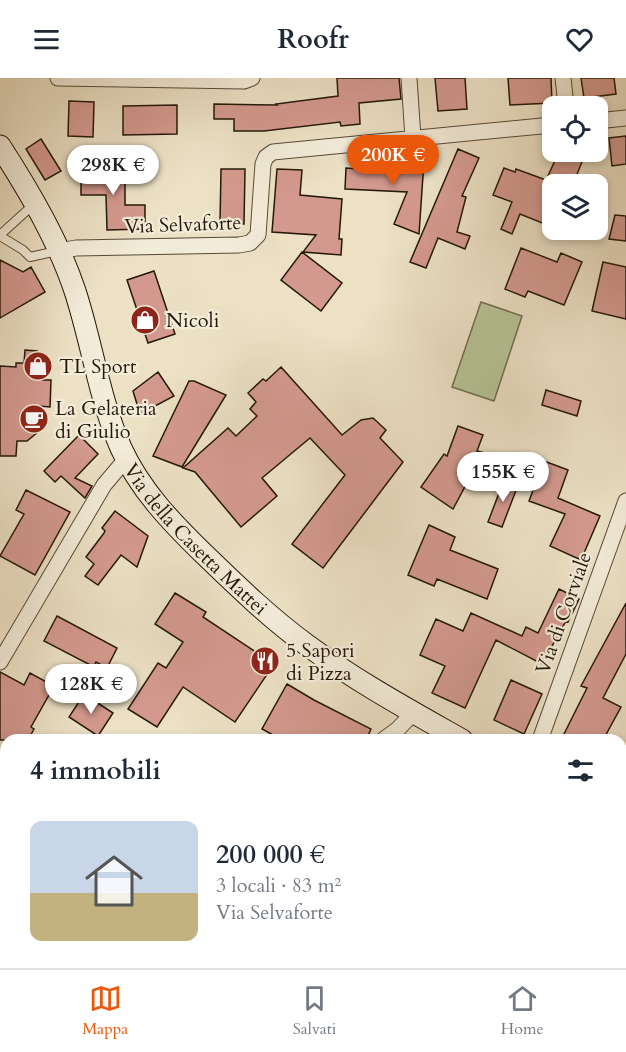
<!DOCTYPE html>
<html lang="it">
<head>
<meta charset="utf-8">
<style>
  body { margin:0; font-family:Cardo,serif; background:#f6f6f7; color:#1f2937; height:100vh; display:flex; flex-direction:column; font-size:22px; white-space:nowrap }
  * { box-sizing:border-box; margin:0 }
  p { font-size:20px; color:#747a83 }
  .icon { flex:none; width:33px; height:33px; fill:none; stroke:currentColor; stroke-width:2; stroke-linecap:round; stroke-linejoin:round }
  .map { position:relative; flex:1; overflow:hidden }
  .details { position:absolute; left:0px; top:656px; width:627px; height:236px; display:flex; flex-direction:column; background:#fff; border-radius:18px 18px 0 0; box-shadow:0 3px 9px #0003 }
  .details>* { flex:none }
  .tools { position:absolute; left:542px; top:18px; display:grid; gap:12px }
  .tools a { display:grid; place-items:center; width:66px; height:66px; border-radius:12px; background:#fff; box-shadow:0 3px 9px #0003; font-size:30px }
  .price { position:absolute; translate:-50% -51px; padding:0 14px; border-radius:21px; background:#fff; color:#222; font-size:20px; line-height:39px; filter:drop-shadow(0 2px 3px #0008) }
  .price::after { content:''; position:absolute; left:50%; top:36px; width:18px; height:14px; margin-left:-9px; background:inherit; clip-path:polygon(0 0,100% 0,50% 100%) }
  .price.selected { background:#ea580c; color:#fff }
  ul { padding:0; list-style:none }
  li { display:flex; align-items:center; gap:18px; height:150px; padding:0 30px }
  li span { display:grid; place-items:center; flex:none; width:168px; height:120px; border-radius:12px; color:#555 }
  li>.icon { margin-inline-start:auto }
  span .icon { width:72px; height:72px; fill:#fffc; stroke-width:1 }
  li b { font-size:26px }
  h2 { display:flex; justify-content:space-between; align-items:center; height:72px; padding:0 30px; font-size:26px }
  header { display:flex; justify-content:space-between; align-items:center; height:78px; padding:0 30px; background:#fff; font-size:27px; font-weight:800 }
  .tab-bar { display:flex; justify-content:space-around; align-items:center; height:84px; border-top:2px solid #e0e1e3; background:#fff; font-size:16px; color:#747a83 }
  .tab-bar a { display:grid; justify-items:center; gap:3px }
  .tab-bar .selected { color:#ea580c }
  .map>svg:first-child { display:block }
</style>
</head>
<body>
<header><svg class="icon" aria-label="menu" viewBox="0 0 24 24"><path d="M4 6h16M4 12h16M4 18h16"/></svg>Roofr<svg class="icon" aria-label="heart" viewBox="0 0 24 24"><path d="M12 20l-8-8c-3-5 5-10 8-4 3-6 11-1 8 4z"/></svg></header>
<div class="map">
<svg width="626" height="890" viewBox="0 0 626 890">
  <rect width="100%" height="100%" fill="#ece1c5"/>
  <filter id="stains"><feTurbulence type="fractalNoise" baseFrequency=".00333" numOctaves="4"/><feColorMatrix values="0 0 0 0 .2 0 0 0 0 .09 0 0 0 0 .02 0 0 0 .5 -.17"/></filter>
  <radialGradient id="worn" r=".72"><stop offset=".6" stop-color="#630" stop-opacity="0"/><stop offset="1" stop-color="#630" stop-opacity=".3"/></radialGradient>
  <path fill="#b6c396" stroke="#6e6e50" stroke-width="1.5" d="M 481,224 L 522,238 L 494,323 L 452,309 Z"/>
  <path fill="#d3998e" stroke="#251809" stroke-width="1.5" d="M 337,0 L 399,0 L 401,21 L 359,25 L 360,46 L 341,48 L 340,44 L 264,53 L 234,53 L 234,41 L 214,41 L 214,26 L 277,27 L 276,26 L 338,18 Z
    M 435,0 L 465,0 L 467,31 L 438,33 Z
    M 508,0 L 551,0 L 552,25 L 510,27 Z
    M 581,0 L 614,0 L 616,16 L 584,20 Z
    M 69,23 L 94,24 L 93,59 L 68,58 Z
    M 177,27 L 177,56 L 123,57 L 123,28 Z
    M 626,58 L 626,86 L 612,88 L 609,60 Z
    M 41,61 L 61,93 L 45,102 L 26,71 Z
    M 458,71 L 479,80 L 462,118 L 466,119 L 457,154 L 470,158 L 465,171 L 438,160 L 426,190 L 410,184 Z
    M 559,74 L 586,74 L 573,106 L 552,106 L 552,149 L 520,136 L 512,156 L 501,151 L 512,124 L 493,117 L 504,90 L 515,94 L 516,91 L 546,102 Z
    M 391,82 L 424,83 L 419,156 L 394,146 L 407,114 L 345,111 L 346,90 L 359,91 L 359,86 L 391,87 Z
    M 81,87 L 125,87 L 125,127 L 145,127 L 145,151 L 107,152 L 106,117 L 81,117 Z
    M 221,91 L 245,91 L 244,146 L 220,145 Z
    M 277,91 L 302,92 L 300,117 L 342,121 L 339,161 L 342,161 L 341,177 L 303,174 L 316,157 L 272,154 Z
    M 615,137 L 626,138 L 626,163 L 609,161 Z
    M 521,170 L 557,184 L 561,175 L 582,184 L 564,227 L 528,213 L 525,219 L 505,211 Z
    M 302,174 L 342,205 L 321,233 L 281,202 Z
    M 0,182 L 23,194 L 31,189 L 45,214 L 0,240 Z
    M 603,184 L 626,189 L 626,241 L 592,233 Z
    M 154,193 L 175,256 L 148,265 L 127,202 Z
    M 25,272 L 37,273 L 37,285 L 44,285 L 43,302 L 51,302 L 50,329 L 39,328 L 38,354 L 27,363 L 17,363 L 16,378 L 0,378 L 0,288 L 16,289 L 16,285 L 24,285 Z
    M 281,289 L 342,357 L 361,342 L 373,340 L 386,352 L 380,360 L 403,384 L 323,490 L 292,466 L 345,397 L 310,360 L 262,400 L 277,418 L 241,449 L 195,394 L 183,390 L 228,350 L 236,358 L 257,338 L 250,331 L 256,324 L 248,315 L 263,301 L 266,303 Z
    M 158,294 L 174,318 L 140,336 L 133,313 Z
    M 189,303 L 194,303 L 226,317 L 182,389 L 153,378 Z
    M 546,312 L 581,323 L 577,338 L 542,327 Z
    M 458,348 L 483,357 L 477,373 L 485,375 L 481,390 L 476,388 L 453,431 L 421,409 L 444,376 L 447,378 Z
    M 79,357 L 98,376 L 75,400 L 92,408 L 85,420 L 61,398 L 55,404 L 44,393 Z
    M 544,383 L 568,392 L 558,420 L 600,438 L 581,482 L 550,468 L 565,436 L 529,423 Z
    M 504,402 L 518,407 L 502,449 L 488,444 Z
    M 26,412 L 70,434 L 35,497 L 0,478 L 24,436 L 16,432 Z
    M 115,433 L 148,458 L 137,489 L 121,477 L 98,507 L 85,498 L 94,486 L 86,479 L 104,455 L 105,453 L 102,450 Z
    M 429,447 L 455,459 L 450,472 L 498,491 L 487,521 L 437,501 L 434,508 L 408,497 Z
    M 559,511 L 579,521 L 568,544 L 566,543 L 542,586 L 496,562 L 465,630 L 432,615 L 445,588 L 420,577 L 436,541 L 463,553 L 471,535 L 522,558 L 526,549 L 538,555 Z
    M 175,515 L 206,534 L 203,539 L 274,586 L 235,644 L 183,609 L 157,649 L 128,631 L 158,585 L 166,590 L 183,564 L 155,546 Z
    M 626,525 L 626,576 L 603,620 L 621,629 L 603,662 L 561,662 L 587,610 L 581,608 Z
    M 57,538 L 117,570 L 107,590 L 96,584 L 94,589 L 44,563 Z
    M 0,594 L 24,607 L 30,595 L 54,608 L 31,649 L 34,651 L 28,662 L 0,662 Z
    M 511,602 L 542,616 L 524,656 L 494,642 Z
    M 287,606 L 314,622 L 371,651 L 366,662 L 282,662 L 262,651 Z
    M 84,616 L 113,635 L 98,658 L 69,639 Z"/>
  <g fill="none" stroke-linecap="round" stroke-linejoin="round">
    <g stroke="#574a38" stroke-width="10">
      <path id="lane" d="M 0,157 L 33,127
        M 0,158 L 23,172 L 30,179 L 57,173"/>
    </g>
    <g stroke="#574a38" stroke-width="17">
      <path id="street" d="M 58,0 L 244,3 L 252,0
        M 409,0 L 413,60
        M 563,0 L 566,28
        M 597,43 L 626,40
        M 59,173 L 76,170 L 239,167 L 250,165 L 258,157 L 263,86 L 266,79 L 273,74 L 552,47
        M 0,584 L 104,407 L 126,381
        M 383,662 L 398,651 L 414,634
        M 540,662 L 626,423
        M 0,725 L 6,726
        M 0,889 L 8,885
        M 366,890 L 371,885"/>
    </g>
    <g stroke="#251809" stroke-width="23">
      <g id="secondary">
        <path id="s1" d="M 0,68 C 29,113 58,162 75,213 C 92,265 99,320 121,370 C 140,412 172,445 205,477 C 237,508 270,540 307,567 C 356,603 409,632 462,662"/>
        <path d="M 621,745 L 626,747"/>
      </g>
    </g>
    <use href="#lane" stroke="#f3ecd9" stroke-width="8"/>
    <use href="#street" stroke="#f3ecd9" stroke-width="15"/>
    <use href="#secondary" stroke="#f3ecd9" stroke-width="21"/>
  </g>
  <defs>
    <g id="shop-disc" transform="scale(1.5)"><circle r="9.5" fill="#8f2418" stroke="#f3ecd9"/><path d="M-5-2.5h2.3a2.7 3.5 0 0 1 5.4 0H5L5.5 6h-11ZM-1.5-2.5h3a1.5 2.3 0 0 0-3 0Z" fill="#fff"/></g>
    <g id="cafe-disc" transform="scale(1.5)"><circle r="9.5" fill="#8f2418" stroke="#f3ecd9"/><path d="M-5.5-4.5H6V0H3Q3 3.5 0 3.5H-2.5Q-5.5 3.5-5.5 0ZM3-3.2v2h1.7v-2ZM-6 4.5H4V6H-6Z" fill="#fff"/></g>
    <g id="restaurant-disc" transform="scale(1.5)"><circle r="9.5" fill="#8f2418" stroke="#f3ecd9"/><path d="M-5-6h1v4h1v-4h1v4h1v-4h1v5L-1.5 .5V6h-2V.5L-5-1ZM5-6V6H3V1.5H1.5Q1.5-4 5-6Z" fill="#fff"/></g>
  </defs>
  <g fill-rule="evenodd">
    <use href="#shop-disc" x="145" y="242"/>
    <use href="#shop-disc" x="38" y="288"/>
    <use href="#cafe-disc" x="34" y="341"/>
    <use href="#restaurant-disc" x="265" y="583"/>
  </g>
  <g text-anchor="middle" stroke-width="4.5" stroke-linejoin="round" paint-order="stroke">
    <g font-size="20" fill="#251809" stroke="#f3ecd9">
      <text transform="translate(183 146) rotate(-2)" y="7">Via Selvaforte</text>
      <text dy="7" stroke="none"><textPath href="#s1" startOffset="446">Via della Casetta Mattei</textPath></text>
      <text transform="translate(563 535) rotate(-70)" y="7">Via di Corviale</text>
    </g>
    <g font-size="20" fill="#251809" stroke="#f3ecd9" text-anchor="start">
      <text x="166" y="249">Nicoli</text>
      <text x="59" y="295">TL Sport</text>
      <text x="55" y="337">La Gelateria<tspan x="55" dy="23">di Giulio</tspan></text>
      <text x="286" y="579">5 Sapori<tspan x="286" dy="23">di Pizza</tspan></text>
    </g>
  </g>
  <rect width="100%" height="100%" filter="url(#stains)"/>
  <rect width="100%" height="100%" fill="url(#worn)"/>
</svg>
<div class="tools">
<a><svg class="icon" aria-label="locate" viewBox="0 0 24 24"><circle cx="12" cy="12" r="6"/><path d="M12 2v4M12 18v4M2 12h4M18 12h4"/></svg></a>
<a><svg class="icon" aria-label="layers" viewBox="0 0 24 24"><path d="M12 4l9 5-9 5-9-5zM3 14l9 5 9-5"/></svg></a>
</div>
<b class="price selected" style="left:393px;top:108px">200K €</b>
<b class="price" style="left:113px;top:118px">298K €</b>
<b class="price" style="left:503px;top:425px">155K €</b>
<b class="price" style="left:91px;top:637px">128K €</b>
<section class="details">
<h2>4 immobili<svg class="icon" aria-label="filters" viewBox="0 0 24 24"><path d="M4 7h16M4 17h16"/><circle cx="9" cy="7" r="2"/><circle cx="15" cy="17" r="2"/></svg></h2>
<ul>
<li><span style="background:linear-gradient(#c9d6e8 60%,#c2b280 0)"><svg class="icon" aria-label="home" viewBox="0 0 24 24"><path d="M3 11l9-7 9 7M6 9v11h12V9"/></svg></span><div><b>200 000 €</b><p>3 locali · 83 m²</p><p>Via Selvaforte</p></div></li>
</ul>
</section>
</div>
<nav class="tab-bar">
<a class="selected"><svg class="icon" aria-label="map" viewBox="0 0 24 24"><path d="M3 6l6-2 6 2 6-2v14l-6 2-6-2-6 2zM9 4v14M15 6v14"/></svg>Mappa</a>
<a><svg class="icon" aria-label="saved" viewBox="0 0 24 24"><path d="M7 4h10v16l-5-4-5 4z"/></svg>Salvati</a>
<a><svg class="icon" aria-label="home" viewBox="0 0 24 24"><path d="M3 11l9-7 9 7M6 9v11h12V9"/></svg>Home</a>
</nav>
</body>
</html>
